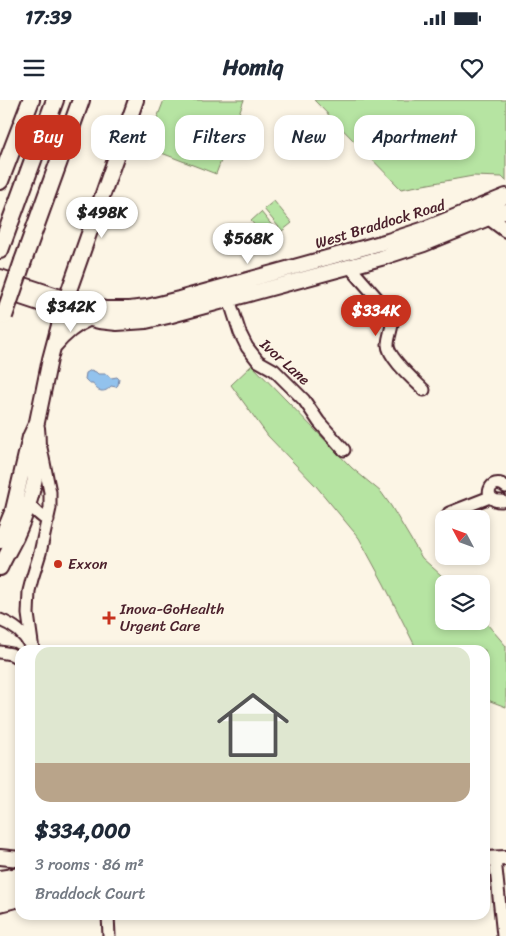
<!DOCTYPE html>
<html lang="en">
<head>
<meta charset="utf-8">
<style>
  body { margin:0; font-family:Sriracha,sans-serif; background:#f2f2f3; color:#1f2937; height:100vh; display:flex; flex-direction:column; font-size:19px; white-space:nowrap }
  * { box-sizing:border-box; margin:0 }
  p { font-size:16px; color:#747a83 }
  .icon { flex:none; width:28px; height:28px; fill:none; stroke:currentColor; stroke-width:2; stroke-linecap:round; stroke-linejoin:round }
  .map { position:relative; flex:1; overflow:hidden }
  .details { position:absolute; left:15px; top:545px; width:475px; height:275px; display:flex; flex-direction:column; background:#fff; border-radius:15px; box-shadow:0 2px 8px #0003 }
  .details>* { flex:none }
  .hud { position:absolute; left:15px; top:15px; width:476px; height:45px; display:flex; gap:10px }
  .needle { width:32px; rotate:311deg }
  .fabs { position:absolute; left:435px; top:410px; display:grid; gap:10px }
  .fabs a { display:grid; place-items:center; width:55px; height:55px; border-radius:10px; background:#fff; box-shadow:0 2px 8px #0003; font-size:25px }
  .price { position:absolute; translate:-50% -42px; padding:0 11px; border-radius:18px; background:#fff; color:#222; font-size:16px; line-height:32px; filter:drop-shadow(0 1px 2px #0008) }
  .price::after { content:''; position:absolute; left:50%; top:30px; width:15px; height:11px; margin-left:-8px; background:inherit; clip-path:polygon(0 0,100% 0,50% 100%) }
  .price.on { background:#c8321e; color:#fff }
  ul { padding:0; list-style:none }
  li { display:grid; align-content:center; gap:10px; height:265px; padding:0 20px }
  li span { display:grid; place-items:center; height:155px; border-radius:15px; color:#555 }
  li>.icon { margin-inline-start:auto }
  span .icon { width:90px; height:90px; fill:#fffc; stroke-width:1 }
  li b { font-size:21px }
  .tag { padding:0 18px; border-radius:15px; background:#fff; box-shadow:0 2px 8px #0003; font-size:18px; line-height:45px }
  .tag.on { background:#c8321e; color:#fff }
  .status { display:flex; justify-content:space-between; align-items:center; height:35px; padding:0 25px; background:#fff; direction:ltr }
  .status svg { height:14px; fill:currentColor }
  header { display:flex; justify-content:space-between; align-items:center; height:65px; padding:0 20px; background:#fff; font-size:22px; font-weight:700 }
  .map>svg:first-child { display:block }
</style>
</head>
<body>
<div class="status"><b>17:39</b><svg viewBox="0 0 49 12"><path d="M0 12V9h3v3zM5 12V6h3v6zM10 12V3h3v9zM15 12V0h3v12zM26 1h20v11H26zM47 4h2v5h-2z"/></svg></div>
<header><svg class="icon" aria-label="menu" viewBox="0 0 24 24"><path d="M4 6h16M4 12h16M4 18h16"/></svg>Homiq<svg class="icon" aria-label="heart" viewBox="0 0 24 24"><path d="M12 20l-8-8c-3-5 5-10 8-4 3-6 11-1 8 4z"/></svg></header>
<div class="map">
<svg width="506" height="836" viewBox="0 0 506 836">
  <rect width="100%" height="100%" fill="#fcf5e5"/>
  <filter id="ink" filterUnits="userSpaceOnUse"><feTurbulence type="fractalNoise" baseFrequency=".02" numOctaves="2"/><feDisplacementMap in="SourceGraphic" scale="10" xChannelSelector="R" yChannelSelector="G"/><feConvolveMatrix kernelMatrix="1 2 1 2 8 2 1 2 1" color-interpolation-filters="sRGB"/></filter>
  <g filter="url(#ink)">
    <path fill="#b6e4a2" stroke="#808266" d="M 164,0 L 244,0 L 216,74 L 146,47 Z
      M 314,0 L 506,0 L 506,81 L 502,77 L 473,76 L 401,89 Z
      M 274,101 L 292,123 L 282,131 L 264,109 Z
      M 261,112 L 279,134 L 269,142 L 251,121 Z
      M 252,265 L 352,368 L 381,392 L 391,406 L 422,458 L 451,484 L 444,484 L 444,521 L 481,521 L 481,517 L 506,546 L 506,607 L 485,599 L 485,550 L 417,550 L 384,484 L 359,438 L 316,386 L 268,336 L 231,285 Z"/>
    <path fill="#92c2ed" stroke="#75819f" d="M 91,270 L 96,272 L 98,274 L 106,274 L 111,278 L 117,277 L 119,279 L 118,285 L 116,287 L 111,286 C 105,294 96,292 93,283 L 89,283 L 85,279 L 86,273 Z"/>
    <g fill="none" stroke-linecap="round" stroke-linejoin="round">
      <g stroke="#4a1f2b" stroke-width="15">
        <path id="minor" d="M 349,166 L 390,213 C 395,226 389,231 388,244 C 387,257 415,281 424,290
          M 227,193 L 240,233 L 247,247 L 258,261 L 274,270 L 304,300 L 319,322 L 344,350
          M 502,401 C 480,402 490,374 506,387
          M 21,409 C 38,405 35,415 48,420
          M 449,413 L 490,397
          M 0,520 C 13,525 23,532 30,545
          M 33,550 L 28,514 L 29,491 L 32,479 L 40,453 L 50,408 L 50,392 L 41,348
          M 0,552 L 11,554 L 20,559
          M 495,759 L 503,836
          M 108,815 L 109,836"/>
      </g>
      <g stroke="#4a1f2b" stroke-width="18">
        <path id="major" d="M 490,118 L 506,130
          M 0,177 L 66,199 L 105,209 L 129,209 L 147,207 L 179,199 L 388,141 L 422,130 L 506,96
          M 0,190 L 78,216 L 99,221 L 117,223 L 146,221 L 168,216 L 381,158 L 424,144 L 506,111
          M 54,246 C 64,234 74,225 88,219
          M 0,441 L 13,410 L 30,337 L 37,322 L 50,259 L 66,199 L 136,0
          M 0,468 C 5,457 11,447 16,437 C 31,404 41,365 37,328
          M 0,757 L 20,759
          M 485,759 L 506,758
          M 0,778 L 20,775
          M 0,790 L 20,788
          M 0,804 L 20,799"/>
      </g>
      <g stroke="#4a1f2b" stroke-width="20">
        <path id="highway" d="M 0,81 L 31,0
          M 0,150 L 55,0
          M 23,161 L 81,0"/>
      </g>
      <use href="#minor" stroke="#fcf5e5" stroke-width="11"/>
      <use href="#major" stroke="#fcf5e5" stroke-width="14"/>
      <use href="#highway" stroke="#fcf5e5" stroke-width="16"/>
      <g stroke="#4a1f2b" stroke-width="20" stroke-linecap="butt">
        <path id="highway-bridge" d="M 4,216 L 23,161"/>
      </g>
      <use href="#highway-bridge" stroke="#fcf5e5" stroke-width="16"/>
    </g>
  </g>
  <g fill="#c8321e" stroke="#fcf5e5" stroke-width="2">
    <circle cx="58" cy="464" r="5"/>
    <path d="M106.5 510.5h5v5h5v5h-5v5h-5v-5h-5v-5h5z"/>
  </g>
  <g text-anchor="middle" stroke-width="4" stroke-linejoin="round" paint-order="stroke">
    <g font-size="15" fill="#4a1f2b" stroke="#fcf5e5">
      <text transform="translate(380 124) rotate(-17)" y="5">West Braddock Road</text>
      <text transform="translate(285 262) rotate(42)" y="5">Ivor Lane</text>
    </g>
    <g font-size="15" fill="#4a1f2b" stroke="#fcf5e5" text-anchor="start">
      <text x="68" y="469">Exxon</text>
      <text x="120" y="514">Inova-GoHealth<tspan x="120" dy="17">Urgent Care</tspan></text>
    </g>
  </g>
</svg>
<div class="fabs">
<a><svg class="needle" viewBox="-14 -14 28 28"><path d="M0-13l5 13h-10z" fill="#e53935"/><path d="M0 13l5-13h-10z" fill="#747a83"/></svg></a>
<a><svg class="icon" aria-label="layers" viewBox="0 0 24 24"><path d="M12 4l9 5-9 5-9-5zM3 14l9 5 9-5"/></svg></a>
</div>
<b class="price" style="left:102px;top:139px">$498K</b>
<b class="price" style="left:248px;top:165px">$568K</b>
<b class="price" style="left:71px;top:233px">$342K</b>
<b class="price on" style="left:376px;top:237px">$334K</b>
<div class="hud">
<a class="tag on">Buy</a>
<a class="tag">Rent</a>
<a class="tag">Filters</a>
<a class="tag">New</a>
<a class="tag">Apartment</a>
</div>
<section class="details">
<ul>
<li><span style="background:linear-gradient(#dfe7d0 75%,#b9a48a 0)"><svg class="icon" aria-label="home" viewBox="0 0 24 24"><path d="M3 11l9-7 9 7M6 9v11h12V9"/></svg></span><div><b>$334,000</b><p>3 rooms · 86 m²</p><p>Braddock Court</p></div></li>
</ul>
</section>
</div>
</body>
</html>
